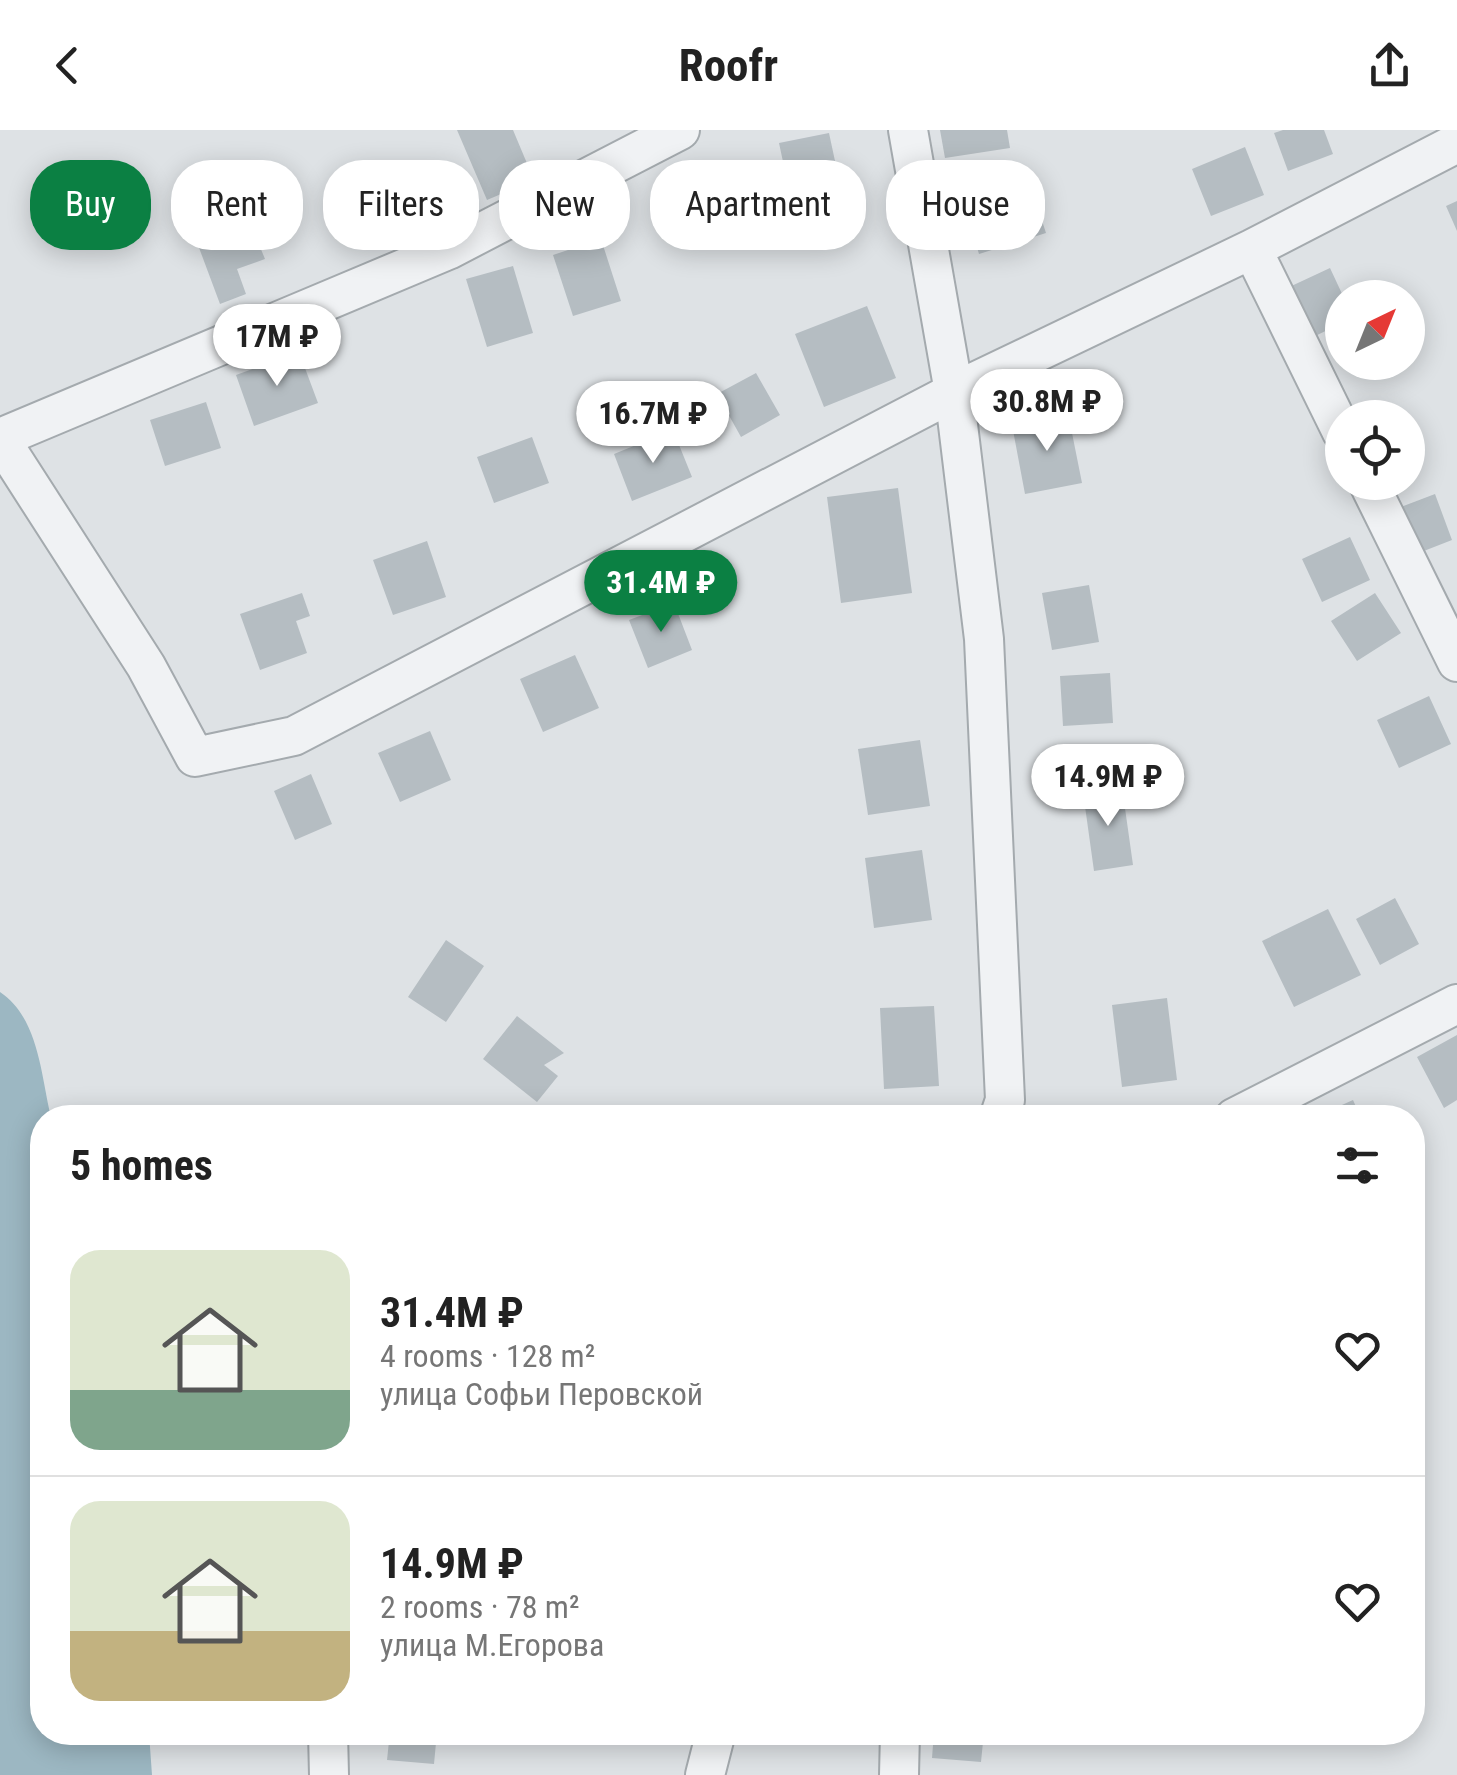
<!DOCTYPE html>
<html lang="en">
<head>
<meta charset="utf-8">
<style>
  body { margin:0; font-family:"Roboto Condensed",sans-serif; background:#f6f6f6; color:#222; height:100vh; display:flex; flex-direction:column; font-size:38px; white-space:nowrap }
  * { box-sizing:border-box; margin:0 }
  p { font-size:32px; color:#767676 }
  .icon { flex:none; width:55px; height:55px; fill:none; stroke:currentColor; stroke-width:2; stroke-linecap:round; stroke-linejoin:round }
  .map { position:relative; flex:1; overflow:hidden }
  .details { position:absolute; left:30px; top:975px; width:1395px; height:640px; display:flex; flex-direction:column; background:#fff; border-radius:40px; box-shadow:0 5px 25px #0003 }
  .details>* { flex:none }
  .guide { position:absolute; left:30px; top:30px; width:1398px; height:90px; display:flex; gap:20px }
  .needle { width:65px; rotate:43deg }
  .tools { position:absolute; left:1325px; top:150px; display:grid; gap:20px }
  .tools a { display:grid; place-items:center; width:100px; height:100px; border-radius:50%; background:#fff; box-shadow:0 5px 25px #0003; font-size:50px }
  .price { position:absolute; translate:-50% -85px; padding:0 22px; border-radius:35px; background:#fff; color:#222; font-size:32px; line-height:65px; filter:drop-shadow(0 2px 5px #0008) }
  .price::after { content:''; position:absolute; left:50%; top:60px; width:30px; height:22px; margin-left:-15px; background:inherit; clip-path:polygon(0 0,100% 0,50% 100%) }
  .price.on { background:#0b8043; color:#fff }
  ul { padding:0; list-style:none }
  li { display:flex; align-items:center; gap:30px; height:250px; padding:0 40px }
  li+li { border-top:2px solid #e0e0e0 }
  li span { display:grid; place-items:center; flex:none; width:280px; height:200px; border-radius:30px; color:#555 }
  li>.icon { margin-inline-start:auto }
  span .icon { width:120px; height:120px; fill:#fffc; stroke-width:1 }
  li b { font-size:42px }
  h2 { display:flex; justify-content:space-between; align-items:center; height:120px; padding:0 40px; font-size:42px }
  .tag { padding:0 35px; border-radius:40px; background:#fff; box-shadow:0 5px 25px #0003; font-size:35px; line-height:90px }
  .tag.on { background:#0b8043; color:#fff }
  header { display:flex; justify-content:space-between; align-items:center; height:130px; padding:0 40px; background:#fff; font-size:45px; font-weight:700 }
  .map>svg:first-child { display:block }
</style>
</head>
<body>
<header><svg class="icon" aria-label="back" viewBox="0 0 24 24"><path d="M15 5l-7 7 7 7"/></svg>Roofr<svg class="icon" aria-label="share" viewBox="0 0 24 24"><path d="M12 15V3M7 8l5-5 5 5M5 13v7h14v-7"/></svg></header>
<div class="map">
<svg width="1457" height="1645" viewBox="0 0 1457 1645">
  <rect width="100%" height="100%" fill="#dee2e5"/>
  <path fill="#9cb7c2" d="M 0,862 C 39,888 41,946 51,987 L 42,988 L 42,1602 L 149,1603 L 152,1645 L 0,1645 Z"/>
  <path fill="#b5bdc2" d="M 457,0 L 513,0 L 534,50 L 487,70 Z
    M 940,0 L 1007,0 L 1010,18 L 945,28 Z
    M 1283,0 L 1324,0 L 1333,24 L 1288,41 L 1274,3 Z
    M 829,3 L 841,59 L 791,69 L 779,13 Z
    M 1245,17 L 1264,65 L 1211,86 L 1192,39 Z
    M 1026,42 L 1046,103 L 979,124 L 960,62 Z
    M 1457,71 L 1457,101 L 1446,76 Z
    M 251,95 L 265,129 L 237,139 L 246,164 L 220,174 L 198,115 Z
    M 601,109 L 621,171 L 573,186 L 553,125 Z
    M 513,136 L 533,203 L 487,217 L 466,149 Z
    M 1330,138 L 1344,168 L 1342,193 L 1309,209 L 1285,159 Z
    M 867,176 L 896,248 L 824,277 L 795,204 Z
    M 299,222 L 318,273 L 254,296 L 236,245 Z
    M 756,243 L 780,285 L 741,307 L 717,264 Z
    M 206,272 L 221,318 L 165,336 L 150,290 Z
    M 1068,283 L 1082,353 L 1025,364 L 1012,295 Z
    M 673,300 L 692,347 L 632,371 L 614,324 Z
    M 532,307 L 549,353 L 494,373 L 477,327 Z
    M 898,358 L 912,463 L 841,473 L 827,367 Z
    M 1435,364 L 1452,410 L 1411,426 L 1393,380 Z
    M 1350,407 L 1370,450 L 1322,472 L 1302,429 Z
    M 427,411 L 446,467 L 393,485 L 373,430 Z
    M 1089,455 L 1099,512 L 1052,520 L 1042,463 Z
    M 302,463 L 310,486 L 296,491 L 307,523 L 260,540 L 240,484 Z
    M 1375,463 L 1401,503 L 1357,531 L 1331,491 Z
    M 674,473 L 692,520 L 648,538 L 629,490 Z
    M 575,525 L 599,578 L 543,602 L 520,549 Z
    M 1110,543 L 1113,593 L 1063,596 L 1060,546 Z
    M 1429,566 L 1451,614 L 1399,638 L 1377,590 Z
    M 430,601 L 451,650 L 400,672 L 378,623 Z
    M 920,610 L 930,676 L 868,685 L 858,619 Z
    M 311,644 L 332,694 L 295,710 L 274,661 Z
    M 1122,657 L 1133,735 L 1094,741 L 1083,662 Z
    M 922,720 L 932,790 L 874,798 L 865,728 Z
    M 1395,768 L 1419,814 L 1380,835 L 1356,789 Z
    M 1328,779 L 1361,845 L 1294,877 L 1262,811 Z
    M 446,810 L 484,836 L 446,892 L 408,867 Z
    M 1167,868 L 1177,950 L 1122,957 L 1112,875 Z
    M 934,876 L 939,956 L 884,959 L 880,878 Z
    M 517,886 L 564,923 L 544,935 L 558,946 L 537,972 L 483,929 Z
    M 1457,905 L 1457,970 L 1444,978 L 1417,927 Z
    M 1353,970 L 1361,988 L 1313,988 Z
    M 390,1602 L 437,1602 L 434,1634 L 387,1630 Z
    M 792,1602 L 836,1602 L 836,1613 L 791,1611 Z
    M 934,1602 L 984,1602 L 981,1632 L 932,1628 Z"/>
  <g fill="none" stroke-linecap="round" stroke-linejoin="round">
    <g stroke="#a4aaae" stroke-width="42">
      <path id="minor" d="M 908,0 L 954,262 L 984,509 L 1005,970 L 999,988
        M 1252,119 L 1342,302
        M 0,308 L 448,120 L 680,0
        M 0,309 L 146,536 L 195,627 L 294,606 L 954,262 L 1252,119 L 1457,13
        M 1368,352 L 1457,532
        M 1234,988 L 1457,874
        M 328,1602 L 329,1645
        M 705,1645 L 716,1602
        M 899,1645 L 900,1602"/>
    </g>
    <use href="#minor" stroke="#f0f2f4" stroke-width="38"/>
  </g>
</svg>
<div class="tools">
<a><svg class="needle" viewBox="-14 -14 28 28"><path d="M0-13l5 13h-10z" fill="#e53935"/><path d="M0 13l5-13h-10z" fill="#767676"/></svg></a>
<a><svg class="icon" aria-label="locate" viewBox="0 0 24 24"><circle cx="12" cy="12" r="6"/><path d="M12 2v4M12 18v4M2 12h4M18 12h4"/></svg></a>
</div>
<b class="price" style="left:277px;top:259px">17M ₽</b>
<b class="price" style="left:1047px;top:324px">30.8M ₽</b>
<b class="price" style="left:653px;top:336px">16.7M ₽</b>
<b class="price on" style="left:661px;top:505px">31.4M ₽</b>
<b class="price" style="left:1108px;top:699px">14.9M ₽</b>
<div class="guide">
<a class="tag on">Buy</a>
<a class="tag">Rent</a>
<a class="tag">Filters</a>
<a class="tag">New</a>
<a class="tag">Apartment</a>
<a class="tag">House</a>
</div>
<section class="details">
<h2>5 homes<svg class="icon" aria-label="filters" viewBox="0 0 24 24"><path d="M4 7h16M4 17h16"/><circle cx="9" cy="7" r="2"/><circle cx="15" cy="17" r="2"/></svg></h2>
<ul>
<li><span style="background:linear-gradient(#dfe7d0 70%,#7fa58c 0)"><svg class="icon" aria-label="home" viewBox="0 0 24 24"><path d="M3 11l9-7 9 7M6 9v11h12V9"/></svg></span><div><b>31.4M ₽</b><p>4 rooms · 128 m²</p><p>улица Софьи Перовской</p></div><svg class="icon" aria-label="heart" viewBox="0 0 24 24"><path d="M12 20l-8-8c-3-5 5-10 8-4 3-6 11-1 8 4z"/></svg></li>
<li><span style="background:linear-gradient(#dfe7d0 65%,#c2b280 0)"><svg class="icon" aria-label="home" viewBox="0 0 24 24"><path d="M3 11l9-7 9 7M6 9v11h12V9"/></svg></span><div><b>14.9M ₽</b><p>2 rooms · 78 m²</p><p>улица М.Егорова</p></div><svg class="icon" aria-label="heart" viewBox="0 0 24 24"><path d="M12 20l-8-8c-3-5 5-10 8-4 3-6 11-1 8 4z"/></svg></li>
</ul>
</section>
</div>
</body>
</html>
